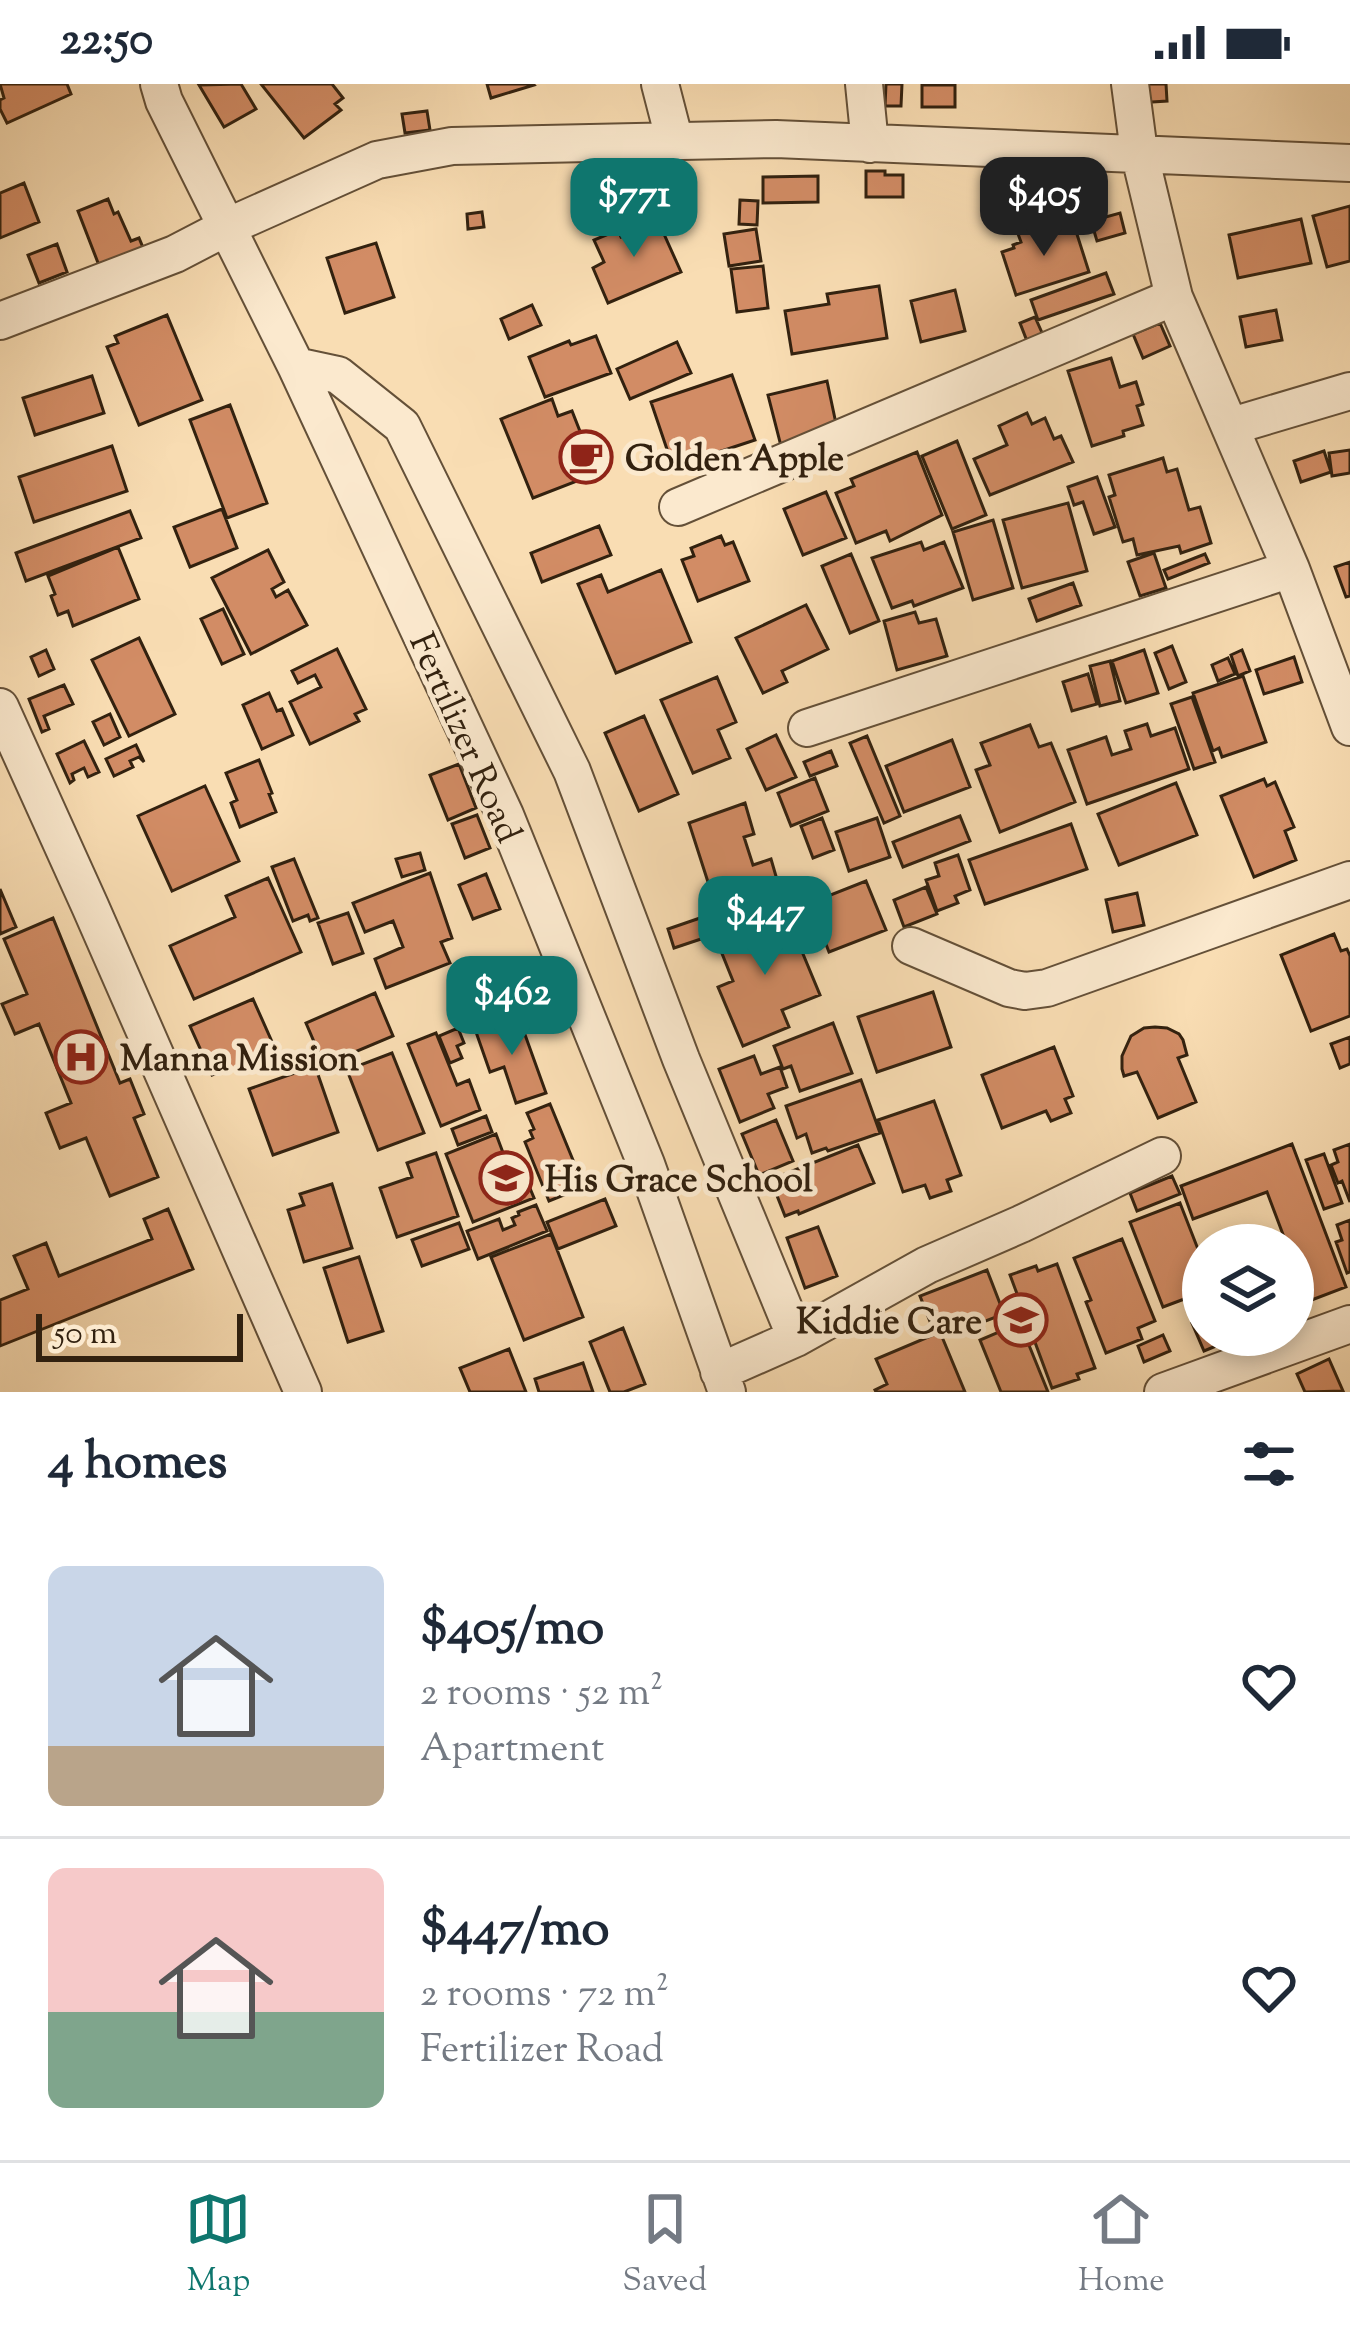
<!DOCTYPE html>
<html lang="en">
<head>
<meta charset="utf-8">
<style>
  body { margin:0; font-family:"Sorts Mill Goudy",serif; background:#f2f2f3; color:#1f2937; height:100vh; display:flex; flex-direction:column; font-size:45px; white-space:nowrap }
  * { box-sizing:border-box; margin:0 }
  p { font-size:39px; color:#747a83 }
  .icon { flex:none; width:66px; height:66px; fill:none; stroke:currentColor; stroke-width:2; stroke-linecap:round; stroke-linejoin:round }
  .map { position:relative; height:1308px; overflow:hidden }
  .drawer { display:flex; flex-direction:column; background:#fff; flex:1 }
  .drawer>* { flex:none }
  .tools { position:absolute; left:1182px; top:1140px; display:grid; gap:24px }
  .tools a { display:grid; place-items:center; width:132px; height:132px; border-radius:50%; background:#fff; box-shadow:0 6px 18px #0003; font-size:60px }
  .scale { position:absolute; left:36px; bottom:30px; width:207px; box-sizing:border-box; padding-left:12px; border:6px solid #32210f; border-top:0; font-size:33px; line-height:42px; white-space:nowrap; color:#32210f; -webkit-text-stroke:9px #fbe9ce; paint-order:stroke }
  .price { position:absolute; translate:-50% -102px; padding:0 27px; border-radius:24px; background:#0f766e; color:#fff; font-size:39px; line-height:78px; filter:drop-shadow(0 3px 6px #0008) }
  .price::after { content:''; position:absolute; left:50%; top:72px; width:36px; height:27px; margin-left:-18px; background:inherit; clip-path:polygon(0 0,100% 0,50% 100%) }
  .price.active { background:#222; color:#fff }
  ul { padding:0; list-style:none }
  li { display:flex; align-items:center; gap:36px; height:300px; padding:0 48px }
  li+li { border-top:3px solid #e0e1e3 }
  li span { display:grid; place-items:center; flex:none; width:336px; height:240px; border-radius:18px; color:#555 }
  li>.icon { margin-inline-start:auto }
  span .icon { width:144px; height:144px; fill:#fffc; stroke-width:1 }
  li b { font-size:51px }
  h2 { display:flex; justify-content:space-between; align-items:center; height:144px; padding:0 48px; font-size:51px }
  .status { display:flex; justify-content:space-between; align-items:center; height:84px; padding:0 60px; background:#fff; direction:ltr }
  .status svg { height:33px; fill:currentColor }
  .menu { display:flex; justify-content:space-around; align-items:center; height:168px; border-top:3px solid #e0e1e3; background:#fff; font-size:33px; color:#747a83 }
  .menu a { display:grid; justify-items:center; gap:6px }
  .menu .active { color:#0f766e }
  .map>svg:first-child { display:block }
</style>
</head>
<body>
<div class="status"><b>22:50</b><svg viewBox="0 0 49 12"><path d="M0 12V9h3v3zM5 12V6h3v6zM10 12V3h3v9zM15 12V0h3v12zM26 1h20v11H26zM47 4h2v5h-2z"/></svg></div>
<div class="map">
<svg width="1350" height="1308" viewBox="0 0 1350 1308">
  <rect width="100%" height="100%" fill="#f9ddb3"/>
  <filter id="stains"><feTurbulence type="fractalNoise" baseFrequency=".00167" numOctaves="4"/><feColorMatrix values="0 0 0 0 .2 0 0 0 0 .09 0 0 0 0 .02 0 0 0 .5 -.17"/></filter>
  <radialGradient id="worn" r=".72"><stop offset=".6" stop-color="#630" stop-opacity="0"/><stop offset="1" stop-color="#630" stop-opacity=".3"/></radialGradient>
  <path fill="#d28c65" stroke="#32210f" stroke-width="3" d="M 0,0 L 67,0 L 71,10 L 7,39 L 0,25 L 0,16 L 4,14 Z
    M 241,0 L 256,25 L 224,43 L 199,1 Z
    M 261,0 L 332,0 L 343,14 L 335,20 L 341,26 L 304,54 Z
    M 487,0 L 533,0 L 534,1 L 491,14 Z
    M 886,0 L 902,0 L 901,22 L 885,22 Z
    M 1136,0 L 1166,0 L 1167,17 L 1137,19 Z
    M 922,1 L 955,1 L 955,23 L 922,23 Z
    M 427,27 L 430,46 L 405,49 L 402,30 Z
    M 866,87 L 885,87 L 885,91 L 903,91 L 903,113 L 866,113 Z
    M 818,92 L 818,118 L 763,119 L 763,93 Z
    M 24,99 L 39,138 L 0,154 L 0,109 Z
    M 108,115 L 114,130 L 118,128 L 131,157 L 139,154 L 144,166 L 100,184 L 78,127 Z
    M 740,116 L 758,117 L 757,141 L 739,140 Z
    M 1350,122 L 1350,177 L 1327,183 L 1313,132 Z
    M 482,128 L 484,143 L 468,145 L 467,130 Z
    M 1120,129 L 1125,149 L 1097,157 L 1091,137 Z
    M 655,130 L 681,188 L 608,219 L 593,184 L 604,178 L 594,156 L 618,146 L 621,153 L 638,146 L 634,139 Z
    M 1301,135 L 1311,179 L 1238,194 L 1229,151 Z
    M 1043,139 L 1046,149 L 1054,147 L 1055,150 L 1075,144 L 1089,188 L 1016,211 L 1002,168 L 1014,164 L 1013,161 L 1021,158 L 1017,147 Z
    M 756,145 L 761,177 L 729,182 L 724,150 Z
    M 376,159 L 394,213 L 345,229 L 327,174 Z
    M 57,160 L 67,188 L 39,199 L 28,171 Z
    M 763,182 L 768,224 L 737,228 L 731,185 Z
    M 1106,189 L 1114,210 L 1038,236 L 1031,216 Z
    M 879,202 L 887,254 L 792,270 L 785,227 L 829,220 L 827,210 Z
    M 955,206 L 965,247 L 921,258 L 911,217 Z
    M 532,221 L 541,241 L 509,255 L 501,235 Z
    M 1276,226 L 1282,256 L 1246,263 L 1240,233 Z
    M 167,231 L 202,316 L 139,341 L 107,263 L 118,259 L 115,252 Z
    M 1035,233 L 1043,251 L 1027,257 L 1020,239 Z
    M 1160,239 L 1170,262 L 1143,274 L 1133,250 Z
    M 596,252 L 611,289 L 545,313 L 529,273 L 569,257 L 571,261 Z
    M 677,258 L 691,289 L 630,315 L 617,285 Z
    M 1111,274 L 1120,303 L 1136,298 L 1143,320 L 1137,322 L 1143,341 L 1123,347 L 1124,352 L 1092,362 L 1068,287 Z
    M 732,291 L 755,356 L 673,383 L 651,318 Z
    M 92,292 L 104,329 L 35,351 L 23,314 Z
    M 827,297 L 838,349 L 781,362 L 768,311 Z
    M 552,315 L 558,332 L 572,327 L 583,355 L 576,358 L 590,392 L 533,414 L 501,335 Z
    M 230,321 L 267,419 L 227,434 L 190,336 Z
    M 1027,329 L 1032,340 L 1045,334 L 1054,355 L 1061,352 L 1073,378 L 990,411 L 974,375 L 1007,361 L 999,342 Z
    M 957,357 L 986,431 L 952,445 L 922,372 Z
    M 112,362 L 127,407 L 34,438 L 19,393 Z
    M 1350,366 L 1350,389 L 1332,392 L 1329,369 Z
    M 1324,367 L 1331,388 L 1301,398 L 1294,377 Z
    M 917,368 L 942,431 L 890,457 L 886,447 L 856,459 L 836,409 L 854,402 L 851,395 Z
    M 1163,374 L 1167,388 L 1177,385 L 1189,426 L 1200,423 L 1211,459 L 1181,469 L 1179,462 L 1137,471 L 1133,455 L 1123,458 L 1109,413 L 1115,411 L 1109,391 Z
    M 1097,393 L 1115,443 L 1094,450 L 1083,418 L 1074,421 L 1068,403 Z
    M 826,408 L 846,454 L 803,471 L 784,425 Z
    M 1068,419 L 1087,487 L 1022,504 L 1003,436 Z
    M 222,425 L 237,464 L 190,483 L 174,443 Z
    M 130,427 L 141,454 L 26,497 L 16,469 Z
    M 993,436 L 1013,504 L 973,516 L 953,448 Z
    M 599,442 L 611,471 L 542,498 L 531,469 Z
    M 721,452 L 725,461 L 733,458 L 749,497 L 698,517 L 682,476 L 694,472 L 691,464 Z
    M 921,458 L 924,466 L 944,458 L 963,504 L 914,522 L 912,517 L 892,524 L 872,474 Z
    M 118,463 L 139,515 L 73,542 L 68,527 L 58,531 L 51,512 L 55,510 L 48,492 Z
    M 268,466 L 284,498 L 272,505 L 276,513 L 288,506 L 307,541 L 251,570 L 212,494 Z
    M 1154,469 L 1166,504 L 1140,512 L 1128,478 Z
    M 851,470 L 879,537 L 850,549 L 822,482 Z
    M 1205,470 L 1209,479 L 1168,495 L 1164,486 Z
    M 1350,478 L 1350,512 L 1346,513 L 1335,483 Z
    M 661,486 L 691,558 L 616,589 L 578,500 L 601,491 L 608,508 Z
    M 1073,499 L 1081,521 L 1037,537 L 1029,515 Z
    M 806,521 L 828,565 L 782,587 L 787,598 L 763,609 L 736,554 Z
    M 223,525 L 244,570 L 222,580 L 201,535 Z
    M 915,528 L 919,539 L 936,535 L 947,572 L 897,586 L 884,537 Z
    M 139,554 L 175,630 L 129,652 L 92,576 Z
    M 1172,562 L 1186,598 L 1169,605 L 1155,569 Z
    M 337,565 L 366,625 L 355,630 L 359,637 L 310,660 L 290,618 L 321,603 L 315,591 L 298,599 L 292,587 Z
    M 46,566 L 54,585 L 39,592 L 31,573 Z
    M 1144,566 L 1158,609 L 1126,619 L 1112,577 Z
    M 1242,566 L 1250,587 L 1238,592 L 1231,571 Z
    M 1294,573 L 1302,598 L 1264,610 L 1256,586 Z
    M 1228,574 L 1235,590 L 1218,597 L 1212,581 Z
    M 1110,577 L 1120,617 L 1100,622 L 1090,582 Z
    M 1088,590 L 1097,620 L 1072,627 L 1063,598 Z
    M 1243,592 L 1266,658 L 1222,673 L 1219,664 L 1213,667 L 1193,609 Z
    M 717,593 L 736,638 L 718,646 L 730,674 L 693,689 L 661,616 Z
    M 64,601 L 73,620 L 44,632 L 49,645 L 42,648 L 29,615 Z
    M 269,609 L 277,627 L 282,625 L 293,651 L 262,665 L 243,621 Z
    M 1192,613 L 1215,678 L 1194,685 L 1171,620 Z
    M 110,630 L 120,653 L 104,661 L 93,638 Z
    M 644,632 L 678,710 L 639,727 L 605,649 Z
    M 1147,640 L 1151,652 L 1175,644 L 1189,685 L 1087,720 L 1068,666 L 1106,653 L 1112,671 L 1131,665 L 1125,647 Z
    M 1030,641 L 1039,663 L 1051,659 L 1075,718 L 1000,748 L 976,686 L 990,681 L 981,659 Z
    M 776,651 L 796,693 L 766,706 L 747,665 Z
    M 867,652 L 900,732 L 884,739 L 850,659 Z
    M 952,656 L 970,703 L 904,728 L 886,682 Z
    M 84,657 L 99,688 L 88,693 L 84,684 L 72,690 L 74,696 L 70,699 L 57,670 Z
    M 136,661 L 144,678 L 139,673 L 130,677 L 133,683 L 114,692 L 106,675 Z
    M 831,667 L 837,682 L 810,692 L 804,678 Z
    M 259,676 L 272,709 L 269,710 L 276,728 L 240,743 L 231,719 L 237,716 L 226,689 Z
    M 459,680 L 476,724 L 448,736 L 430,691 Z
    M 815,694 L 828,727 L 791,742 L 778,709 Z
    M 1264,695 L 1267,702 L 1275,698 L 1294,743 L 1285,747 L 1296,776 L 1254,793 L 1221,712 Z
    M 1176,699 L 1197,751 L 1119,781 L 1098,730 Z
    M 205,702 L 239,777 L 172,807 L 138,732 Z
    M 745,719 L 754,750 L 744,753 L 753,781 L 771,775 L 780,806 L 717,826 L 689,739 Z
    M 477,731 L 490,764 L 465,774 L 452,740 Z
    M 960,732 L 970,757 L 903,783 L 893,758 Z
    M 822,734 L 834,766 L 813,774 L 801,742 Z
    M 877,734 L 890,773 L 849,787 L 836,748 Z
    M 1071,740 L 1087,785 L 985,820 L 969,776 Z
    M 420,769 L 425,786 L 402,793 L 396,775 Z
    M 958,771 L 970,806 L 955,812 L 958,819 L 937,827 L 926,796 L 939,792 L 935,779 Z
    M 294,775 L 318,834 L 310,837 L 308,831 L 293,837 L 272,783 Z
    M 430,789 L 452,854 L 441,858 L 450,879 L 386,904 L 375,875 L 403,863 L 393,837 L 365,848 L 353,819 Z
    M 486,790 L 500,825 L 473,835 L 459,801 Z
    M 268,794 L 301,868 L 194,915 L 170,862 L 235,833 L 226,812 Z
    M 866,797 L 886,846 L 829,868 L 810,819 Z
    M 926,803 L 937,830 L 904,843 L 894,816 Z
    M 0,805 L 16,843 L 0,850 Z
    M 1137,809 L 1144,841 L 1113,848 L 1106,816 Z
    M 348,829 L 363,869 L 333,880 L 318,839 Z
    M 786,829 L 820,911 L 782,926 L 789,943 L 743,962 L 718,903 L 733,897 L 717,857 Z
    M 703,833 L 710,852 L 674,864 L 668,845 Z
    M 53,834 L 120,999 L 130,995 L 144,1030 L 134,1034 L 158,1093 L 110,1112 L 86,1054 L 60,1064 L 46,1029 L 71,1019 L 39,940 L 15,950 L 2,920 L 27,910 L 4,855 Z
    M 1334,850 L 1341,867 L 1347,865 L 1350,872 L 1350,932 L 1311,947 L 1281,871 Z
    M 933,908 L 951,963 L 877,988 L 858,933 Z
    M 375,909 L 393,952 L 324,981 L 306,939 Z
    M 253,915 L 273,960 L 260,966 L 263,973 L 225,989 L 224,986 L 212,991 L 190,942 Z
    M 519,934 L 546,1009 L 516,1019 L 504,983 L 490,988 L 476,948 Z
    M 833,939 L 852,989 L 800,1007 L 791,982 L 783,985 L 774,962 Z
    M 1155,943 L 1167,944 L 1179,950 L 1183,956 L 1187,971 L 1178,974 L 1196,1018 L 1158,1034 L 1137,988 L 1124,992 L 1122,985 L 1122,972 L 1131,952 L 1144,944 Z
    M 458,944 L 464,959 L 457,962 L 462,974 L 450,979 L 439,952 Z
    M 436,949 L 457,1001 L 469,996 L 480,1026 L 441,1042 L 408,960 Z
    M 1350,953 L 1350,980 L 1340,984 L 1331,960 Z
    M 1054,963 L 1073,1012 L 1065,1015 L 1071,1029 L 1051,1037 L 1046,1027 L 1002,1044 L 982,991 Z
    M 392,969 L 424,1049 L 378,1066 L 347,986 Z
    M 754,972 L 761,990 L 780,983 L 787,1003 L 768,1010 L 774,1024 L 740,1038 L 719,985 Z
    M 315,982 L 338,1048 L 273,1071 L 249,1005 Z
    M 861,996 L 880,1049 L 828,1067 L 826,1064 L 812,1069 L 806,1050 L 797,1054 L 786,1022 Z
    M 934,1017 L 961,1091 L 947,1096 L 951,1107 L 930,1114 L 925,1101 L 903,1108 L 878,1036 Z
    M 550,1020 L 584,1103 L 549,1117 L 525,1058 L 533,1054 L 530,1047 L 534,1045 L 527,1029 Z
    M 486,1032 L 492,1048 L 458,1061 L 452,1045 Z
    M 776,1036 L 793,1077 L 759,1091 L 742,1050 Z
    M 496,1050 L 508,1082 L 519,1078 L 534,1114 L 473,1138 L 446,1070 Z
    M 1292,1060 L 1346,1203 L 1309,1217 L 1293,1176 L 1293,1161 L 1287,1161 L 1267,1108 L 1193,1135 L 1181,1102 Z
    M 1350,1060 L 1350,1118 L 1342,1097 L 1338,1099 L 1331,1081 L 1338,1078 L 1334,1066 Z
    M 858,1061 L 874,1099 L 799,1130 L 798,1127 L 785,1132 L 774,1104 L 786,1099 L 782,1091 Z
    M 436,1069 L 458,1132 L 397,1153 L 380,1104 L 412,1093 L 407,1079 Z
    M 1324,1070 L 1342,1119 L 1324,1125 L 1306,1076 Z
    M 1172,1092 L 1180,1110 L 1137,1127 L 1130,1109 Z
    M 332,1100 L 352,1164 L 304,1178 L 288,1126 L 304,1121 L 300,1110 Z
    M 605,1115 L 616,1142 L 558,1165 L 547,1138 Z
    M 1180,1119 L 1203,1178 L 1203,1181 L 1195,1184 L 1203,1208 L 1163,1223 L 1130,1138 Z
    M 536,1121 L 547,1147 L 478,1175 L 467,1147 L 499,1135 L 503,1146 L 515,1141 L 512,1134 L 519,1131 L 518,1128 Z
    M 168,1125 L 193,1185 L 0,1262 L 0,1216 L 28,1205 L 14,1172 L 46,1159 L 59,1192 L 152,1155 L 144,1135 Z
    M 1350,1136 L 1350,1188 L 1347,1189 L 1336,1158 L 1342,1156 L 1337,1141 Z
    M 459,1139 L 469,1165 L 422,1182 L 412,1156 Z
    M 818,1143 L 837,1192 L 805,1204 L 787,1154 Z
    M 551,1150 L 583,1233 L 524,1256 L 491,1173 Z
    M 1122,1155 L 1155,1237 L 1138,1244 L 1142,1255 L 1106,1269 L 1086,1218 L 1091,1216 L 1074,1174 Z
    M 359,1173 L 383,1247 L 348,1258 L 324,1184 Z
    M 1057,1180 L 1095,1284 L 1077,1290 L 1079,1295 L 1052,1304 L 1010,1191 L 1036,1182 L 1038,1187 Z
    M 987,1186 L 1004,1230 L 957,1248 L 951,1232 L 931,1240 L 920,1212 Z
    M 1203,1235 L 1203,1251 L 1232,1251 L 1233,1255 L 1204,1267 L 1192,1239 Z
    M 1020,1239 L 1048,1308 L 1001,1308 L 980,1256 Z
    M 623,1244 L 645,1300 L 624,1308 L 610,1308 L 590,1258 Z
    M 940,1248 L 965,1308 L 876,1308 L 875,1306 L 887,1300 L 876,1275 Z
    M 1163,1251 L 1170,1267 L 1144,1278 L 1138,1262 Z
    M 509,1265 L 526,1308 L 470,1308 L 460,1284 Z
    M 1329,1275 L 1343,1307 L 1305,1308 L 1297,1290 Z
    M 583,1279 L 593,1308 L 539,1308 L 535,1295 Z"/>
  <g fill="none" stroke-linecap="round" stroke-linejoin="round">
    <g stroke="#645038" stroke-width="40">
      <path id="minor" d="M 159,0 L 164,17 L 296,282 L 505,731 L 646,1080 L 727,1308
        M 660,0 L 675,58
        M 864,0 L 870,60
        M 1130,0 L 1139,68 L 1174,213 L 1291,485 L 1350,643
        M 0,237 L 175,170 L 227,143 L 377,76 L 452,62 L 776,55 L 1350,79
        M 296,282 L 338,291 L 402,342 L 572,687 L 681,975 L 796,1254
        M 1232,342 L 1350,307
        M 678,423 L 1174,213
        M 0,623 L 90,822 L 303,1308
        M 807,644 L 1291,485
        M 911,862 L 1009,904 L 1025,907 L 1047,904 L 1350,796
        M 719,1288 L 796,1254 L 927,1181 L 1021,1140 L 1162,1072
        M 1163,1308 L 1350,1240"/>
    </g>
    <use href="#minor" stroke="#fbe9ce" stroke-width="36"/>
  </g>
  <defs>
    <g id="cafe-ring" transform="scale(2.7)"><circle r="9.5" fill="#fbe9ce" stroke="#8f2418" stroke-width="1.5"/><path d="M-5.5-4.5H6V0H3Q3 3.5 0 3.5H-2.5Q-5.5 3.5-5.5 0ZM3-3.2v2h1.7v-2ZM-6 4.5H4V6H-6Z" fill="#8f2418"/></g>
    <g id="hospital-ring" transform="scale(2.7)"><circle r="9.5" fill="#fbe9ce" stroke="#8f2418" stroke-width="1.5"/><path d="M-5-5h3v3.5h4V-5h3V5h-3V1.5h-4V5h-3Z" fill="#8f2418"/></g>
    <g id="school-ring" transform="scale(2.7)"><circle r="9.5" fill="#fbe9ce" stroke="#8f2418" stroke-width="1.5"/><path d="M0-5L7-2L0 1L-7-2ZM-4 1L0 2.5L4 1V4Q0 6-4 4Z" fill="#8f2418"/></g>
  </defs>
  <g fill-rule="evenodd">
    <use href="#cafe-ring" x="586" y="373"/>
    <use href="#hospital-ring" x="81" y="973"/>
    <use href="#school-ring" x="506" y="1094"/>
    <use href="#school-ring" x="1021" y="1236"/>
  </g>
  <g text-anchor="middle" stroke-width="10" stroke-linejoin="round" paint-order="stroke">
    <g font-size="36" font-weight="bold" fill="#32210f" stroke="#fbe9ce" text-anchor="start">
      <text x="625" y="386">Golden Apple</text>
      <text x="120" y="986">Manna Mission</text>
      <text x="545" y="1107">His Grace School</text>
      <text x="982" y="1249" text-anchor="end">Kiddie Care</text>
    </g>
    <g font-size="36" fill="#32210f" stroke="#fbe9ce">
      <text transform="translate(467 653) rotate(66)" y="13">Fertilizer Road</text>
    </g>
  </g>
  <rect width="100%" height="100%" filter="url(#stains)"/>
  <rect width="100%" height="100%" fill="url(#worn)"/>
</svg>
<div class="tools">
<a><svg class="icon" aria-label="layers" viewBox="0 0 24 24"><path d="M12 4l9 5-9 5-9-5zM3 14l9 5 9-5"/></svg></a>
</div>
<div class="scale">50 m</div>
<b class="price active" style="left:1044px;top:175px">$405</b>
<b class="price" style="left:634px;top:176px">$771</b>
<b class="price" style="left:765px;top:894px">$447</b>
<b class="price" style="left:512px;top:974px">$462</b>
</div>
<section class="drawer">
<h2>4 homes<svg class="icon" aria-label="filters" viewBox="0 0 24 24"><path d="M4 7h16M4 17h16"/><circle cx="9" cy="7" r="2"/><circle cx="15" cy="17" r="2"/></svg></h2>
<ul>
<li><span style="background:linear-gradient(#c9d6e8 75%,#b9a48a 0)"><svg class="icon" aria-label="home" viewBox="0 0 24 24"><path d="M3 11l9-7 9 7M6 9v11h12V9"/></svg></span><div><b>$405/mo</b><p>2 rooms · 52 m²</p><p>Apartment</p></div><svg class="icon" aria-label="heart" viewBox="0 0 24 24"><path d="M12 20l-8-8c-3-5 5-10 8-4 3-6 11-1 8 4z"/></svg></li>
<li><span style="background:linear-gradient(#f6c9c9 60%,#7fa58c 0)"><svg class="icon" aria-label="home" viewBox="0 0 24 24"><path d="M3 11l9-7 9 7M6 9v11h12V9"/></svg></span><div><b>$447/mo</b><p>2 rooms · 72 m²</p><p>Fertilizer Road</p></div><svg class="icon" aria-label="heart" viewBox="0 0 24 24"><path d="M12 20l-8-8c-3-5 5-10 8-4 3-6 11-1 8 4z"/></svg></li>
</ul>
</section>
<nav class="menu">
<a class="active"><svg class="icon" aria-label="map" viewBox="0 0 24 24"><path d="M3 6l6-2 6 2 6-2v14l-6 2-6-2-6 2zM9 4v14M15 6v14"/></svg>Map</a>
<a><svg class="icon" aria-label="saved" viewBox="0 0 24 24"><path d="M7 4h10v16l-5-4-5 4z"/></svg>Saved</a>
<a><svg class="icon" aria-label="home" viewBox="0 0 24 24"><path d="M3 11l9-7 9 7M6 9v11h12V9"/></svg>Home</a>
</nav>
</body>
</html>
